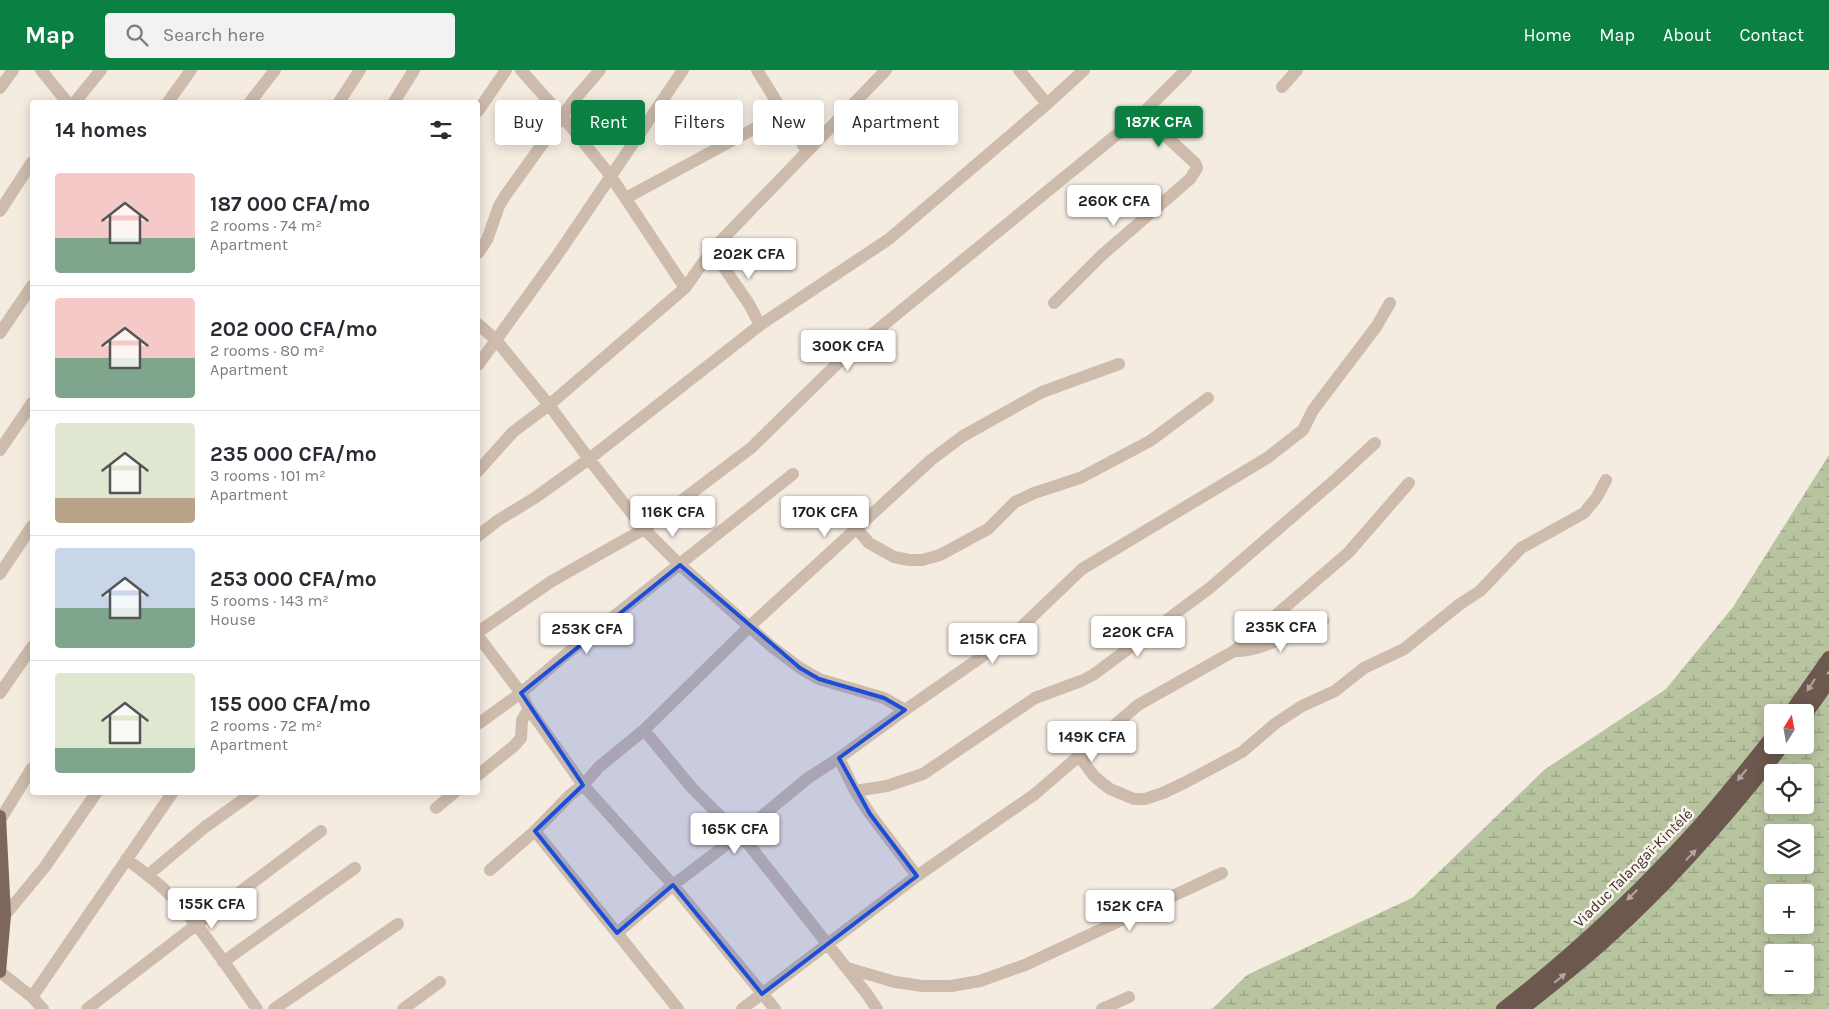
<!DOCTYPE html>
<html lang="en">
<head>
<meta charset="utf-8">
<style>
  body { margin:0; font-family:Karla,sans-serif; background:#f2f2f3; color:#2b2b33; height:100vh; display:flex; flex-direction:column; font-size:19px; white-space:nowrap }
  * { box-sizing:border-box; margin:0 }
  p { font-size:16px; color:#7c7c81 }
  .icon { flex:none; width:28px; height:28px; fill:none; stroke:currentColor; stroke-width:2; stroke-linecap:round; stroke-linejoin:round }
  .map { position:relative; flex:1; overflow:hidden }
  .panel { position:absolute; left:30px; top:30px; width:450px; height:695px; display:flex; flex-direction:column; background:#fff; border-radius:5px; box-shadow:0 2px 12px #0003 }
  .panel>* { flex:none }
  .guide { position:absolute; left:495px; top:30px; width:475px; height:45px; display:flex; gap:10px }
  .needle { width:32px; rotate:11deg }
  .fabs { position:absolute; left:1764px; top:634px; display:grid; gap:10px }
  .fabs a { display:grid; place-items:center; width:50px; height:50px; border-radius:5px; background:#fff; box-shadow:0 2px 12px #0003; font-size:25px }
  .price { position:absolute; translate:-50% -42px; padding:0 11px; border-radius:5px; background:#fff; color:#222; font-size:16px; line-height:32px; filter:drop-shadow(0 1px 2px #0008) }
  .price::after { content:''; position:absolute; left:50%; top:30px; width:15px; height:11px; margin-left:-8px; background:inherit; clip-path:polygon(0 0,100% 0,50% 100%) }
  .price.current { background:#0b8043; color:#fff }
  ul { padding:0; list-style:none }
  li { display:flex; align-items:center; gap:15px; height:125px; padding:0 25px }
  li+li { border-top:1px solid #e1e1e2 }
  li span { display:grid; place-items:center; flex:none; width:140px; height:100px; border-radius:5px; color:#555 }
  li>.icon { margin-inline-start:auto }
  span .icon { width:60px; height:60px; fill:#fffc; stroke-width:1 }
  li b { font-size:21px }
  h2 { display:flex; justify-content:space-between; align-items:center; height:60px; padding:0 25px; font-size:21px }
  .tag { padding:0 18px; border-radius:5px; background:#fff; box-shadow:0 2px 12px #0003; font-size:18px; line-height:45px }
  .tag.current { background:#0b8043; color:#fff }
  header { display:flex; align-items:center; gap:30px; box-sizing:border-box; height:70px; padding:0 25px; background:#0b8043; color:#fff }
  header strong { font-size:24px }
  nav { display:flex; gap:28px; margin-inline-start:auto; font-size:18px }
  .search { width:350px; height:45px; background:#f2f2f3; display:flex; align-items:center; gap:12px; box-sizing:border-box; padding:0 18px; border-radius:5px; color:#7c7c81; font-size:19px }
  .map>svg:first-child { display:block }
</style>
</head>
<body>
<header>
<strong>Map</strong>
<div class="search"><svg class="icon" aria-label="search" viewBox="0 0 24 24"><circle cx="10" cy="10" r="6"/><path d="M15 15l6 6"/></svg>Search here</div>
<nav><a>Home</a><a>Map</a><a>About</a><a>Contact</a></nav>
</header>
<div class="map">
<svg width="1829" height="939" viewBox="0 0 1829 939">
  <defs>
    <pattern id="wetland-marsh" width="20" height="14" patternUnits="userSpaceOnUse" patternTransform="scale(1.25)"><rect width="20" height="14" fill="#b8c4a0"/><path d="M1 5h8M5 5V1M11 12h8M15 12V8" fill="none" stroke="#97a083"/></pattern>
  </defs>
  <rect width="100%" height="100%" fill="#f4ebe1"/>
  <path fill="url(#wetland-marsh)" fill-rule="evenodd" d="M 1829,385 L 1829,939 L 1212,939 L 1247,905 L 1412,828 L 1544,700 L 1666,619 L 1733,537 ZM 1772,642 L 1805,642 L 1805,675 L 1772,675 ZM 1772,702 L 1805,702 L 1805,735 L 1772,735 ZM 1772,762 L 1805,762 L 1805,795 L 1772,795 ZM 1772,822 L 1805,822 L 1805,855 L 1772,855 ZM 1772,882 L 1805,882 L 1805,915 L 1772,915 Z"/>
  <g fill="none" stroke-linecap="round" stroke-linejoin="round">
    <path stroke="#cdbbac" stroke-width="12" d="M 41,0 L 67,32
      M 521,0 L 562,46 L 610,105 L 685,218
      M 757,0 L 807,81
      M 1019,0 L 1047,34
      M 1282,17 L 1297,0
      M 0,18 L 13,0
      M 75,32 L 101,0
      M 168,32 L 191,0
      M 250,32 L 275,0
      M 339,32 L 360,0
      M 394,32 L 414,0
      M 478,41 L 506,0
      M 626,128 L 783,43
      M 0,141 L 32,92
      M 712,180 L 749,234 L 760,255
      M 478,183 L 487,170 L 499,136 L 505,126 L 574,30 L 600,0
      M 1054,233 L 1102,185 L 1190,109 L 1197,98 L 1195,93 L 1142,44
      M 478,254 L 496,270 L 549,335 L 589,389 L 644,459 L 680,495 L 771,576 L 800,598 L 819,609 L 884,628 L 905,640
      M 0,263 L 32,216
      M 478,295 L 556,187 L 683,0
      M 0,380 L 32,333
      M 478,401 L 513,362 L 549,335 L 685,218 L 712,180 L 886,0
      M 856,458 L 869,473 L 894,487 L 909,490 L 922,490 L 940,485 L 988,459 L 1015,432 L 1034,423 L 1080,408 L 1150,371 L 1208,328
      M 478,466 L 497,451 L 536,427 L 589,389 L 760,255 L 889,169 L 1047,34 L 1084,0
      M 0,504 L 32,456
      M 478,562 L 552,511 L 644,459 L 751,378 L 843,288 L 1142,44 L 1186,0
      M 478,566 L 521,623 L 529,639 L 583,715 L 673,815 L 775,939
      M 1234,581 C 1265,582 1293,560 1323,551
      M 0,623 L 32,577
      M 478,654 L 521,623 L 564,586 L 793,404
      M 644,660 L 692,718 L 750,776 L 867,924 L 877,939
      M 1079,686 L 1094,706 L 1101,712 L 1110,719 L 1134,729 L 1145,729 L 1163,723 L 1186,712 L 1242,682 L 1276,653 L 1302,636 L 1335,621 L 1364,598 L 1404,579 L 1460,534 L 1480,521 L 1521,478 L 1584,443 L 1597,427 L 1606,410
      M 839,688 L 855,721 L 870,744 L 917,806
      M 478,705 L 514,676 L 521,668 L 522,650 L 529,639
      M 855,721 L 887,716 L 923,704 L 1035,628 L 1081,611 L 1093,605 L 1211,517 L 1336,409 L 1375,373
      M 436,738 L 455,722
      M 0,750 L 32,698
      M 535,761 L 678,939
      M 126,789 C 141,800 155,810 168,823 C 202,857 229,900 257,939
      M 490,800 L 535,761 L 570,725 L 583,715 L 599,697 L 644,660 L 750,556 L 931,390 L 963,366 L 1042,322 L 1119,294
      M 148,805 L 205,757 L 254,722
      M 5,845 L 44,798 L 97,722
      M 617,863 L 673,815 L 739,765 L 808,708 L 839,688 L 905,640 L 1013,565 L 1082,499 L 1267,388 L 1303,360 L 1313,340 L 1376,257 L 1390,233
      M 223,892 L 355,798
      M 847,898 L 895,912 L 922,916 L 951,916 L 980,911 L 1025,895 L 1222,803
      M 0,902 L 32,927 L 43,939
      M 32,927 L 173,722
      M 87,939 L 196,855 L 321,761
      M 274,939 L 398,854
      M 403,939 L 440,912
      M 742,939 L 917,806 L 1035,724 L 1138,635 L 1234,581 L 1348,483 L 1409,413
      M 1102,939 L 1129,927"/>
    <path stroke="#7d675c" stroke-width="12" d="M 0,746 L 5,845 L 0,902"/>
    <path stroke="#6c584f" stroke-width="14" d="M 1791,642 L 1829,588
      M 1805,645 L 1829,611
      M 1503,939 C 1574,884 1640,822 1700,755 C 1725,726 1749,696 1772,667
      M 1522,939 C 1552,915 1582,892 1610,866 C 1674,809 1730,743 1783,675"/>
  </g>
  <defs><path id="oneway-solid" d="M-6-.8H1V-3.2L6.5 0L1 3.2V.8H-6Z" transform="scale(1.25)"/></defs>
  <g fill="#b4a69e">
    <use href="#oneway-solid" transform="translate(1811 615) rotate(123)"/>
    <use href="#oneway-solid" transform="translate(1742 705) rotate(129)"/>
    <use href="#oneway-solid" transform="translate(1691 785) rotate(-46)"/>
    <use href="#oneway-solid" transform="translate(1632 825) rotate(135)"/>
    <use href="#oneway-solid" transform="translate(1560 908) rotate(-40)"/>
  </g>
  <path fill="#1d4ed8" fill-opacity="0.2" stroke="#1d4ed8" stroke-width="4" stroke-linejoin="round" d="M 680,495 L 800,598 L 819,609 L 884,628 L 905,640 L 839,688 L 870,744 L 917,806 L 762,924 L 673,815 L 617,863 L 535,761 L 583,715 L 521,623 Z"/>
  <g text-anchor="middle" stroke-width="5" stroke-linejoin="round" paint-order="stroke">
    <g font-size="15" fill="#3b302b" stroke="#fbf5ee">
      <text transform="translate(1633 798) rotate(-45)" y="5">Viaduc Talangaï-Kintélé</text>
    </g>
  </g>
</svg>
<div class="fabs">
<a><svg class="needle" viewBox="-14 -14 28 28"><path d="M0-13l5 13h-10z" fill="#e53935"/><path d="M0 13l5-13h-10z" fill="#7c7c81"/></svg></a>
<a><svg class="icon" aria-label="locate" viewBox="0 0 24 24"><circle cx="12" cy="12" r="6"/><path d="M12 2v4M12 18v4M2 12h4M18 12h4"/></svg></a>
<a><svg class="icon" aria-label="layers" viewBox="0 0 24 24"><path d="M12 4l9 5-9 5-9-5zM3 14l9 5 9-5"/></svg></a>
<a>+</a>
<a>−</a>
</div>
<b class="price current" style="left:1159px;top:78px">187K CFA</b>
<b class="price" style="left:1114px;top:157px">260K CFA</b>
<b class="price" style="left:749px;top:210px">202K CFA</b>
<b class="price" style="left:848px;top:302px">300K CFA</b>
<b class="price" style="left:673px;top:468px">116K CFA</b>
<b class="price" style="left:825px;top:468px">170K CFA</b>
<b class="price" style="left:1281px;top:583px">235K CFA</b>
<b class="price" style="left:587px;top:585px">253K CFA</b>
<b class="price" style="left:1138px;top:588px">220K CFA</b>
<b class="price" style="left:993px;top:595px">215K CFA</b>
<b class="price" style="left:1092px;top:693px">149K CFA</b>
<b class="price" style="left:735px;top:785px">165K CFA</b>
<b class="price" style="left:212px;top:860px">155K CFA</b>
<b class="price" style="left:1130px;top:862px">152K CFA</b>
<div class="guide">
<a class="tag">Buy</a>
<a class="tag current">Rent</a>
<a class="tag">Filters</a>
<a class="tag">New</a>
<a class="tag">Apartment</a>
</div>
<section class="panel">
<h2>14 homes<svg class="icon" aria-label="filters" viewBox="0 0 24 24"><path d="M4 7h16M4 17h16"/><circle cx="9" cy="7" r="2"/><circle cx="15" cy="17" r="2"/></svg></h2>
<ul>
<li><span style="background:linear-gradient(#f6c9c9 65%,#7fa58c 0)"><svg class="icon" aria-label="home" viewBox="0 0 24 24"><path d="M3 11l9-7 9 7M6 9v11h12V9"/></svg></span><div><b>187 000 CFA/mo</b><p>2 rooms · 74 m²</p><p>Apartment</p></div></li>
<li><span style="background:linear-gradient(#f6c9c9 60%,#7fa58c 0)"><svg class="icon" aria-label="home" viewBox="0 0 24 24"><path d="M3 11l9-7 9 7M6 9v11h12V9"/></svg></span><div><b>202 000 CFA/mo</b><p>2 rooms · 80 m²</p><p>Apartment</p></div></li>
<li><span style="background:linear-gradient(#dfe7d0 75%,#b9a48a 0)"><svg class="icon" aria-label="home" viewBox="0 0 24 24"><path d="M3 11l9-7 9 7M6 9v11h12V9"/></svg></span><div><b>235 000 CFA/mo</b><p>3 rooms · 101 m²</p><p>Apartment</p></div></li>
<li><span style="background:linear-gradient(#c9d6e8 60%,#7fa58c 0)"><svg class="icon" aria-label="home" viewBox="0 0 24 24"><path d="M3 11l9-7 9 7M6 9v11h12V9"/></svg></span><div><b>253 000 CFA/mo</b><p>5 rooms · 143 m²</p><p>House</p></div></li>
<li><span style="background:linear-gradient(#dfe7d0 75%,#7fa58c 0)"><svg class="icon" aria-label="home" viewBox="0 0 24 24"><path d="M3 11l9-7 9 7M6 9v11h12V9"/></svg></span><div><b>155 000 CFA/mo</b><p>2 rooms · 72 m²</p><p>Apartment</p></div></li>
</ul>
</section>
</div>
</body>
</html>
